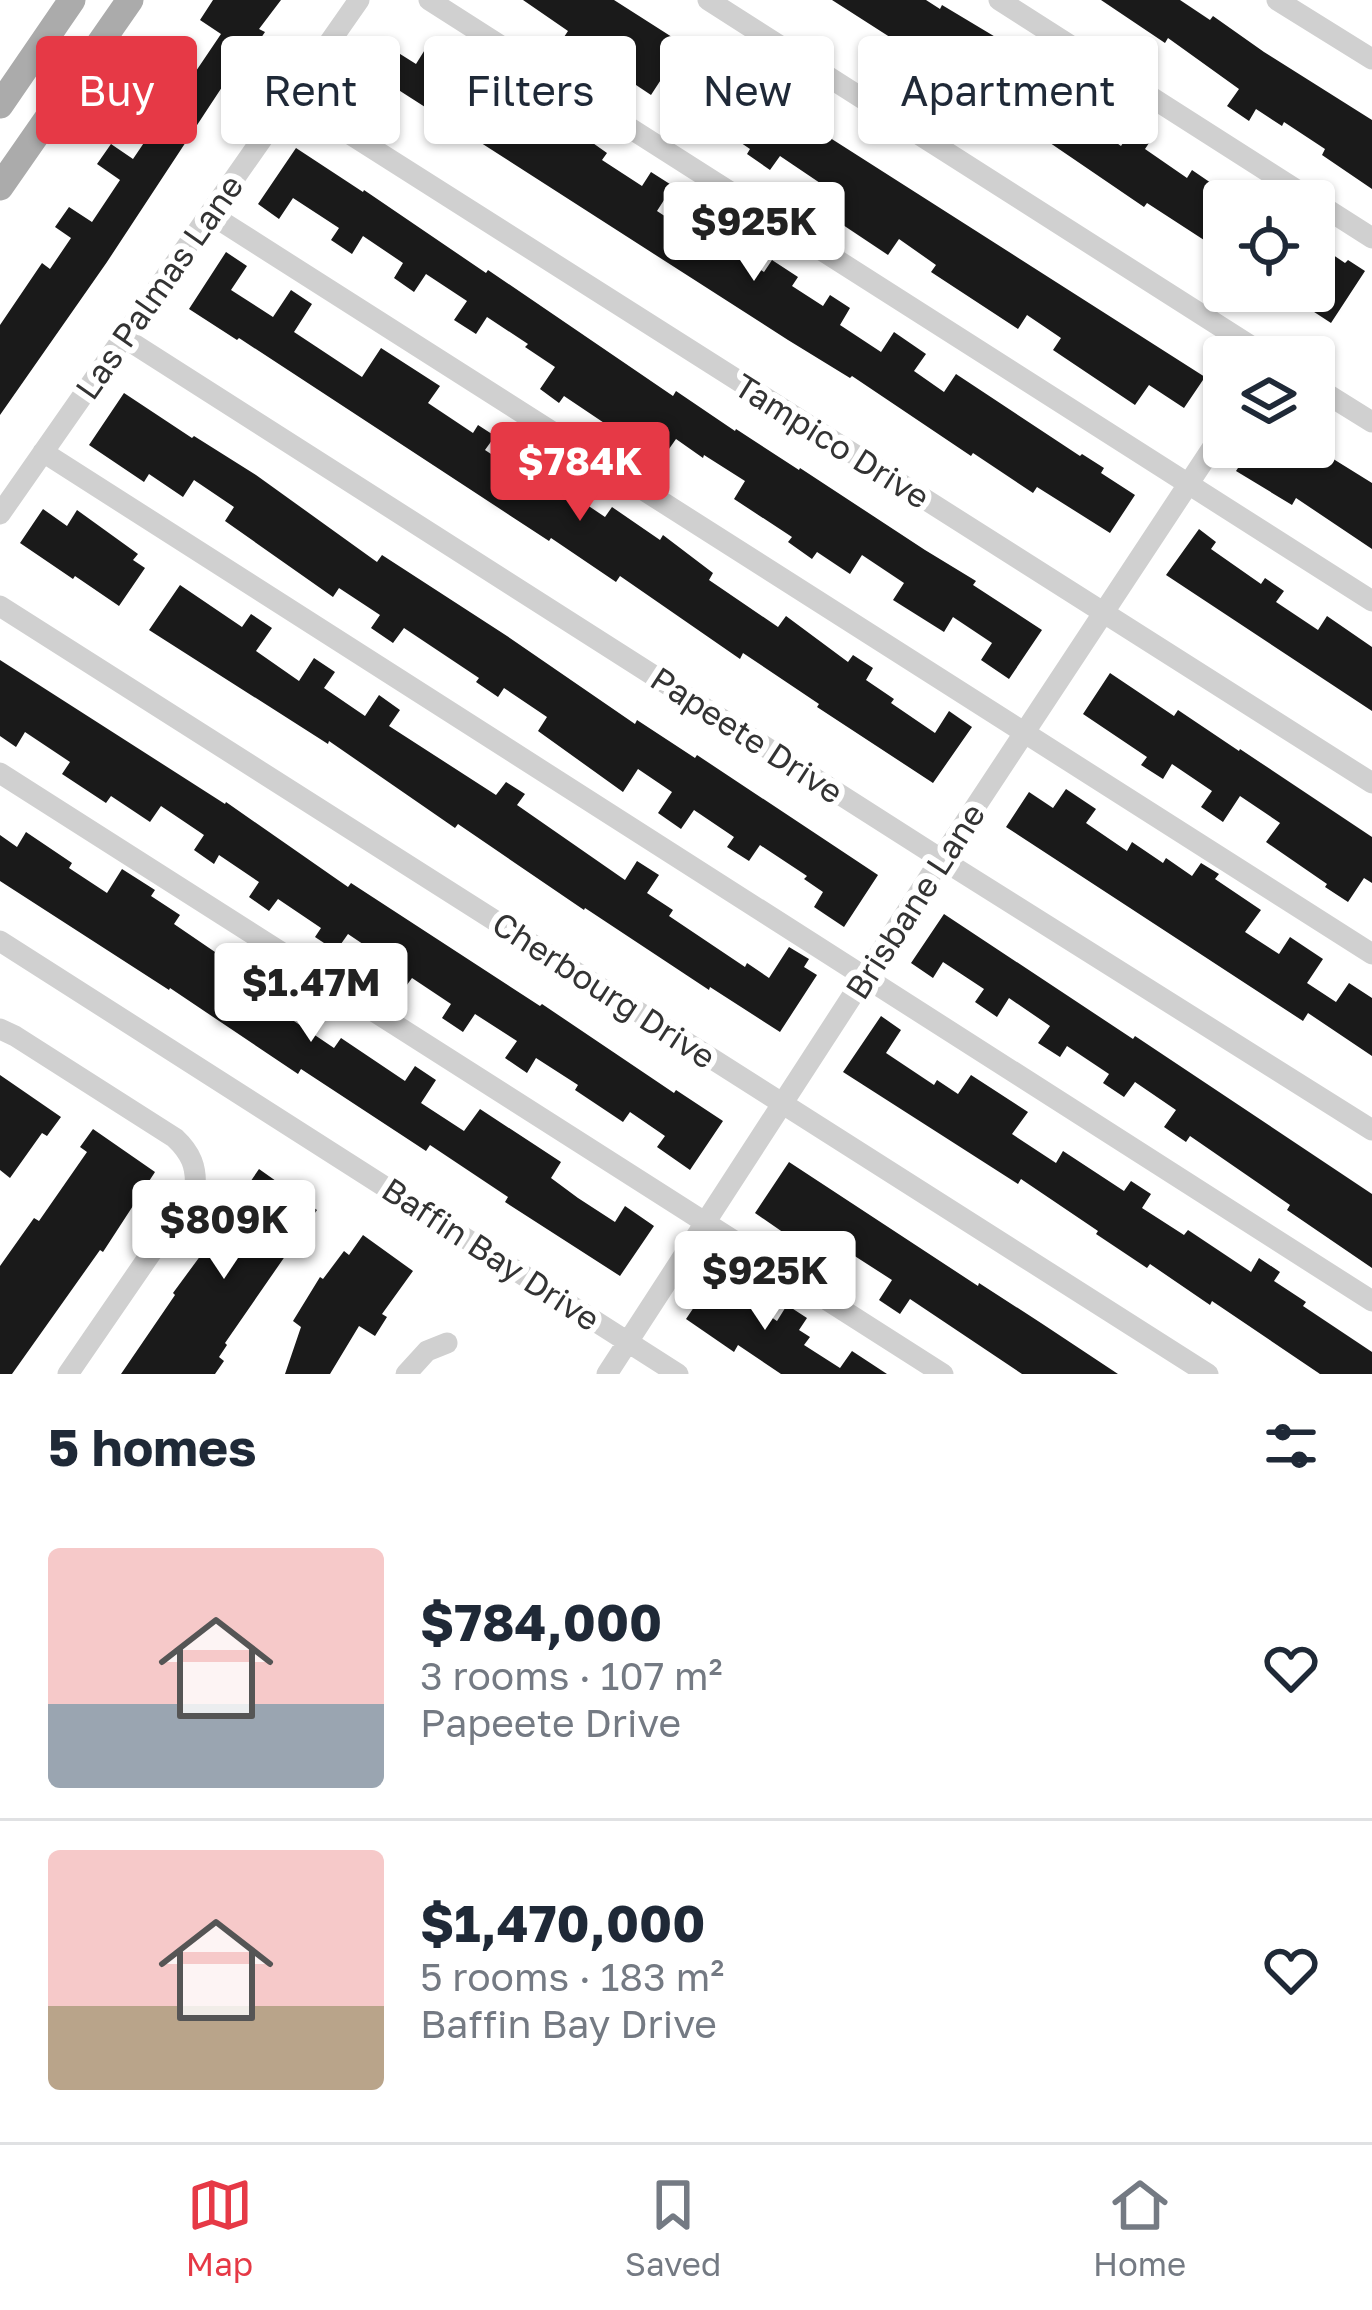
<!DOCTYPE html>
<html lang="en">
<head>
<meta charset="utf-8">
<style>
  body { margin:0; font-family:"Golos Text",sans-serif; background:#f2f2f3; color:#1f2937; height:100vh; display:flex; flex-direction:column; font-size:45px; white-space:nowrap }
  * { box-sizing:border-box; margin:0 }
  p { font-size:39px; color:#747a83 }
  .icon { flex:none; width:66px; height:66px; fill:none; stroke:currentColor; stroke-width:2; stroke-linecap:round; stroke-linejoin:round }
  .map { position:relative; height:1374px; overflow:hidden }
  .panel { display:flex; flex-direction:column; background:#fff; flex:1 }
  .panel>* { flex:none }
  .hud { position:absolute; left:36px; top:36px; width:1302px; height:108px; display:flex; gap:24px }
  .buttons { position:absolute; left:1203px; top:180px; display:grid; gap:24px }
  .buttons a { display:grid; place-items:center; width:132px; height:132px; border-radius:12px; background:#fff; box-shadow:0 3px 9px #0004; font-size:60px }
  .price { position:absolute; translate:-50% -102px; padding:0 27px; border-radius:12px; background:#fff; color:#222; font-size:39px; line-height:78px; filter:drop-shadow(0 3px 6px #0008) }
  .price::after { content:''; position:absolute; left:50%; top:72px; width:36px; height:27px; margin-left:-18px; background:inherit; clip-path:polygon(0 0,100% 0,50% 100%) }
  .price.active { background:#e63946; color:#fff }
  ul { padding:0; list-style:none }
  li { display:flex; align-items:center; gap:36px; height:300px; padding:0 48px }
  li+li { border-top:3px solid #e0e1e3 }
  li span { display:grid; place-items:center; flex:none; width:336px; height:240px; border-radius:12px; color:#555 }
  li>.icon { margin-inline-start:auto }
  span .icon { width:144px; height:144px; fill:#fffc; stroke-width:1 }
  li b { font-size:51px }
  h2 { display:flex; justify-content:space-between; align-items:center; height:144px; padding:0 48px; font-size:51px }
  .pill { padding:0 42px; border-radius:12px; background:#fff; box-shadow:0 3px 9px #0004; font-size:42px; line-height:108px }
  .pill.active { background:#e63946; color:#fff }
  .dock { display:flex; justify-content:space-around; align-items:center; height:168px; border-top:3px solid #e0e1e3; background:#fff; font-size:33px; color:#747a83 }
  .dock a { display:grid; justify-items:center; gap:6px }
  .dock .active { color:#e63946 }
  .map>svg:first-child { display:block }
</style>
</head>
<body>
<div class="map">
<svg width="1372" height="1374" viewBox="0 0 1372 1374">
  <rect width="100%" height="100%" fill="#fff"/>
  <path fill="#1a1a1a" d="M 213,0 L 281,0 L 259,29 L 265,32 L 232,81 L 228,78 L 107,262 L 0,415 L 0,325 L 42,263 L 50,269 L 71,238 L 55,227 L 69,207 L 92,222 L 120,180 L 97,164 L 111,144 L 133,159 L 158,122 L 150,116 L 169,88 L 161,82 L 175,61 L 194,74 L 221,34 L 200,20 Z
    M 523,0 L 614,0 L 1205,377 L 1184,408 L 1149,385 L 1135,405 L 1053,350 L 1061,338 L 1027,315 L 1018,329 L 931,272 L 936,265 L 899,239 L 888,255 L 807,201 L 820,183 L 780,156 L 770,170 L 747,154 L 750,149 L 691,109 L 698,98 L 664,75 L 651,95 L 624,77 L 629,70 L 593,45 L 584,59 L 560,43 L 568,31 Z
    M 832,0 L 926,0 L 940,9 L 942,5 L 1027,56 L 1014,75 L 1054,101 L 1069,80 L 1089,94 L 1079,108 L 1091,116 L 1087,122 L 1121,146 L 1137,122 L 1155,134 L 1145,149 L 1187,178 L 1192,170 L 1211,183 L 1203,194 L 1224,208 L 1224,253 L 1147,203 L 1144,207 L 974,91 Z
    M 1101,0 L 1180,0 L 1210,20 L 1213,16 L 1264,52 L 1372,120 L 1372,189 L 1322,155 L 1325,149 L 1284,122 L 1282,126 L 1256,109 L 1249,121 L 1227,106 L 1239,89 L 1168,38 L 1165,43 Z
    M 431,40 L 453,55 L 445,67 L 482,91 L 489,81 L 520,102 L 525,95 L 607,153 L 602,160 L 642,186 L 651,172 L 673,186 L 657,211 L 695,236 L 714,207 L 735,221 L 720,244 L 764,272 L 772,260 L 798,277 L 792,286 L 823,306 L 830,295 L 850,308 L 840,325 L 881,352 L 894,332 L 926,354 L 914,371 L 944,392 L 956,374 L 1080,456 L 1082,454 L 1104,468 L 1101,473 L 1135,495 L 1110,533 L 1037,487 L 1033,493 L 973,453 L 971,456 L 852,376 L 850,378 L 788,340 L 372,73 L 389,47 L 416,64 Z
    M 296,148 L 363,192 L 364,190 L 486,273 L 488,270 L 673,396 L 676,391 L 735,431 L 736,429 L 799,470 L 800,468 L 925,550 L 976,581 L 973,585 L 1042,630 L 1009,679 L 981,660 L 992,643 L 953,617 L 944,632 L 893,600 L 904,583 L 862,555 L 850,574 L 817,552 L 812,559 L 788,542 L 792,537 L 734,499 L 745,481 L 704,455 L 703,458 L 676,439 L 664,456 L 631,434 L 628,439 L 564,396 L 559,403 L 540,389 L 555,367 L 525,347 L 528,344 L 487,317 L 476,334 L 454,320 L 467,301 L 426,274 L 414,292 L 394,278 L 403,263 L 363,236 L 352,254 L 331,240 L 339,228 L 293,198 L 279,219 L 258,204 Z
    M 1314,242 L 1345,263 L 1348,260 L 1365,271 L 1331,323 L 1282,291 L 1314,291 Z
    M 226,252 L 247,266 L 231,290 L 273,317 L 291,290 L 312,304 L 294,332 L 362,377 L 381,348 L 440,386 L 428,403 L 473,433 L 478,425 L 495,436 L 485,450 L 529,479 L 544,457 L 565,471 L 556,484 L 605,517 L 612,507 L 660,540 L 663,535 L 713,573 L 709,580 L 778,627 L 786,616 L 848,662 L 853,655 L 873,668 L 866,680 L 894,699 L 891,703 L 935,733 L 949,711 L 972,727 L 933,783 L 817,707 L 819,704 L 743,653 L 740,659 L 620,576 L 616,582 L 551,538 L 549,541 L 239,338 L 237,340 L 189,309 Z
    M 124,393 L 192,438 L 194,436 L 256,475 L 377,562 L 382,555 L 507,636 L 635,724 L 637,720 L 695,758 L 697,755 L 878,875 L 844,927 L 814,907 L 823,892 L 804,879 L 807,876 L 760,845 L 749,861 L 727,847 L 734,837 L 694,810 L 681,829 L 658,813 L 672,792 L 638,769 L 623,792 L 538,731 L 547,717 L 504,688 L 498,697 L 476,682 L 479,678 L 404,628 L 393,643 L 371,628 L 380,615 L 339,588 L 333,597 L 225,521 L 234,507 L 194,480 L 183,497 L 149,474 L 144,482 L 89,445 Z
    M 1252,447 L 1314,447 L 1372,483 L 1372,549 L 1296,498 L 1292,505 L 1236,471 Z
    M 43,509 L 67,526 L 77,510 L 138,554 L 133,560 L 145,568 L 119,606 L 75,576 L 73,579 L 20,543 Z
    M 1199,529 L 1216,542 L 1211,549 L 1261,584 L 1265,578 L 1284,591 L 1276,602 L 1318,630 L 1327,616 L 1372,647 L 1372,711 L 1166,575 Z
    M 180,585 L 242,627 L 251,614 L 272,628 L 256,651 L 299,681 L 314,658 L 335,672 L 324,688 L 365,716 L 379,695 L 400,710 L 389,726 L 496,795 L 506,782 L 525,794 L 517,805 L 625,880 L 637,861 L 659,875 L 647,893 L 673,910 L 669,916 L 745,967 L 747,963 L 769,978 L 789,947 L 809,959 L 804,967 L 817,975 L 780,1032 L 710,987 L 709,990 L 585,908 L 584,910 L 458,824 L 455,828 L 329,741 L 328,744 L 149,630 Z
    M 0,660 L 225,804 L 226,802 L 348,887 L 351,883 L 540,1006 L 542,1004 L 674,1093 L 676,1090 L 723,1121 L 690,1170 L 657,1147 L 665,1136 L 630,1112 L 623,1122 L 575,1090 L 578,1085 L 536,1058 L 527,1073 L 505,1058 L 517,1041 L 475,1014 L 463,1032 L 442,1018 L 451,1004 L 412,978 L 401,993 L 380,979 L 391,963 L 348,934 L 336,951 L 315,937 L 321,928 L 278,899 L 269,911 L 249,897 L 259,882 L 219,855 L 214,864 L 194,850 L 204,835 L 161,806 L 150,822 L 111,796 L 106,803 L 62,774 L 70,762 L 25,732 L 16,747 L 0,736 Z
    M 1110,673 L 1174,716 L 1178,710 L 1239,751 L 1240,749 L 1372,837 L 1372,883 L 1364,878 L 1348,902 L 1325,887 L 1327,884 L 1266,842 L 1280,823 L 1240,796 L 1223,822 L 1201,807 L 1212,791 L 1172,764 L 1163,779 L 1141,765 L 1147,757 L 1083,714 Z
    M 1066,789 L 1096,809 L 1086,823 L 1127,851 L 1132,842 L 1163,863 L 1166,858 L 1192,876 L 1201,863 L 1219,874 L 1215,879 L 1261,910 L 1245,932 L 1279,954 L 1290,937 L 1323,959 L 1307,983 L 1336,1002 L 1349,983 L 1372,998 L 1372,1056 L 1308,1013 L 1303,1021 L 1006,827 L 1029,792 L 1053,808 Z
    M 26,832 L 72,863 L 69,868 L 107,893 L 122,869 L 155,890 L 151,896 L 180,915 L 174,924 L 215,952 L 217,949 L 238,963 L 236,966 L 279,995 L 281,991 L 301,1004 L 291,1019 L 334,1048 L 341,1038 L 405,1081 L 415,1066 L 436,1080 L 421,1103 L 464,1131 L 480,1109 L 561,1162 L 551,1178 L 578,1198 L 615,1222 L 625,1206 L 654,1226 L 620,1276 L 505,1202 L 508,1197 L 430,1145 L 426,1151 L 301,1069 L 298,1074 L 170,988 L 169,990 L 0,881 L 0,835 L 17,847 Z
    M 944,914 L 1133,1039 L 1135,1036 L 1372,1194 L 1372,1268 L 1287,1210 L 1290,1205 L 1190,1136 L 1186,1142 L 1164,1127 L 1176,1110 L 1135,1082 L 1124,1097 L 1103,1083 L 1109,1074 L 1067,1046 L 1060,1057 L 1038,1043 L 1050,1026 L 1009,998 L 997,1017 L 975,1002 L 984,989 L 943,962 L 933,978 L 911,963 Z
    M 881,1016 L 901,1030 L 886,1053 L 934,1085 L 937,1080 L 958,1094 L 971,1075 L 1028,1112 L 1012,1134 L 1056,1163 L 1063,1151 L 1124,1191 L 1131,1181 L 1151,1194 L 1142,1208 L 1184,1235 L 1188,1230 L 1251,1272 L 1259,1258 L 1280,1272 L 1274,1281 L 1306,1302 L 1303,1306 L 1372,1352 L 1372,1374 L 1320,1374 L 1212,1301 L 1210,1305 L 1150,1264 L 1147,1268 L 1096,1234 L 1098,1231 L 1021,1179 L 1018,1184 L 843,1072 Z
    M 0,1075 L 61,1117 L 47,1136 L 42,1133 L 10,1178 L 0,1170 Z
    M 93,1129 L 155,1172 L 103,1252 L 100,1250 L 12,1374 L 0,1374 L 0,1266 L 34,1218 L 39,1221 L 87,1152 L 80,1147 Z
    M 789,1162 L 978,1286 L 979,1283 L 1041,1323 L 1118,1374 L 1022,1374 L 910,1299 L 900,1314 L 879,1300 L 892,1280 L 850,1253 L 839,1271 L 755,1213 Z
    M 259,1169 L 317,1210 L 225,1343 L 227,1345 L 219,1357 L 224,1361 L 215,1374 L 121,1374 L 175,1295 L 173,1293 L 237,1206 L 235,1204 Z
    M 363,1235 L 413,1271 L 382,1314 L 387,1317 L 375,1336 L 359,1326 L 330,1374 L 285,1374 L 301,1327 L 293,1321 L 320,1277 L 323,1279 L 344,1251 L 349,1255 Z
    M 719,1270 L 740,1284 L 734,1292 L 777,1321 L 787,1305 L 807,1318 L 799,1330 L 810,1337 L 804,1345 L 840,1368 L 852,1351 L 887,1374 L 781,1374 L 738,1345 L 734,1352 L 686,1319 Z"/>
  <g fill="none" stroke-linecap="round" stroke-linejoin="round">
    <path stroke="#d0d0d0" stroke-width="21" d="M 429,0 L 1372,601
      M 708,0 L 1268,357
      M 999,0 L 1372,238
      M 1277,0 L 1372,59
      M 293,98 L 1372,783
      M 210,214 L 1372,954
      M 123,337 L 941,859 L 1372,1130
      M 1314,386 L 1372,422
      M 43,452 L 1372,1301
      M 0,514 L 359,0
      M 0,606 L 1208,1374
      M 0,773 L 943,1374
      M 0,941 L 678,1374
      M 0,1029 L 15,1036 L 175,1138 C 191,1153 197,1167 195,1189 L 68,1374
      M 406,1374 L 427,1351 L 447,1343
      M 607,1374 L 941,859 L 1224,430"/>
    <path stroke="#ababab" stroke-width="27" d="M 0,105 L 72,0
      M 0,187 L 130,0"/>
  </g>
  <g text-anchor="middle" stroke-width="12" stroke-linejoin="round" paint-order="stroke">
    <g font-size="33" fill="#333" stroke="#fff">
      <text transform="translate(159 287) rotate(-55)" y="12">Las Palmas Lane</text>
      <text transform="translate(832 441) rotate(32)" y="12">Tampico Drive</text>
      <text transform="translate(747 735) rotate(33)" y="12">Papeete Drive</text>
      <text transform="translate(915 901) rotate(-57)" y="12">Brisbane Lane</text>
      <text transform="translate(604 990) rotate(33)" y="12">Cherbourg Drive</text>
      <text transform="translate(491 1254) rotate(33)" y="12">Baffin Bay Drive</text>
    </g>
  </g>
</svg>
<div class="buttons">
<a><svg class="icon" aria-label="locate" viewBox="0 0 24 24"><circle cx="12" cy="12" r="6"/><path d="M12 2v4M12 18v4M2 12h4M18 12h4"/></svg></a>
<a><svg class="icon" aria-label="layers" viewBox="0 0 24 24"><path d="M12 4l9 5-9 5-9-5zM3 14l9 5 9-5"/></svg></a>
</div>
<b class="price" style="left:754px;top:284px">$925K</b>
<b class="price active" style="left:580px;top:524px">$784K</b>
<b class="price" style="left:311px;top:1045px">$1.47M</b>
<b class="price" style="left:224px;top:1282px">$809K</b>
<b class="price" style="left:765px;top:1333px">$925K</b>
<div class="hud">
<a class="pill active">Buy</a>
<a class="pill">Rent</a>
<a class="pill">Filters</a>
<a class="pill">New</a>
<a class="pill">Apartment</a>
</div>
</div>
<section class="panel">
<h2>5 homes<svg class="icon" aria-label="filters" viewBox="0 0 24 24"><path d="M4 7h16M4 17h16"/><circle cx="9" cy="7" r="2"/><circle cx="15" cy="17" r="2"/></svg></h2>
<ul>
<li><span style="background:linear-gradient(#f6c9c9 65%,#9aa5b1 0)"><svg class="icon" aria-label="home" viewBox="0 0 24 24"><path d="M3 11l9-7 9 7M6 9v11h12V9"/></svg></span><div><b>$784,000</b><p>3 rooms · 107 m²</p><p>Papeete Drive</p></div><svg class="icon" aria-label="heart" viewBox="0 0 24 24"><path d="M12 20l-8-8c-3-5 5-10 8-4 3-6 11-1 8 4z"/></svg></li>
<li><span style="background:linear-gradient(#f6c9c9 65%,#b9a48a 0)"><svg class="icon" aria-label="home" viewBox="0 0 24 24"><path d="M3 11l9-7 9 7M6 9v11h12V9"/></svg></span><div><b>$1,470,000</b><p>5 rooms · 183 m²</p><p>Baffin Bay Drive</p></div><svg class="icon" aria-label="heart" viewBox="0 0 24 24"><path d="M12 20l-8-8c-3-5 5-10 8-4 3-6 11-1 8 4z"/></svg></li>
</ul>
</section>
<nav class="dock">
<a class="active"><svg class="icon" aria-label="map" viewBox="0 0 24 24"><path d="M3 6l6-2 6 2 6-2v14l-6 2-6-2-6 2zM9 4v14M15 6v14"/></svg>Map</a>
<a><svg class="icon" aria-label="saved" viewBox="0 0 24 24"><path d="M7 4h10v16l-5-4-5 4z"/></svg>Saved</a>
<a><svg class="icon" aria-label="home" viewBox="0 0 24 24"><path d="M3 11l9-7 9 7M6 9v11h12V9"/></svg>Home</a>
</nav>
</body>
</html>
